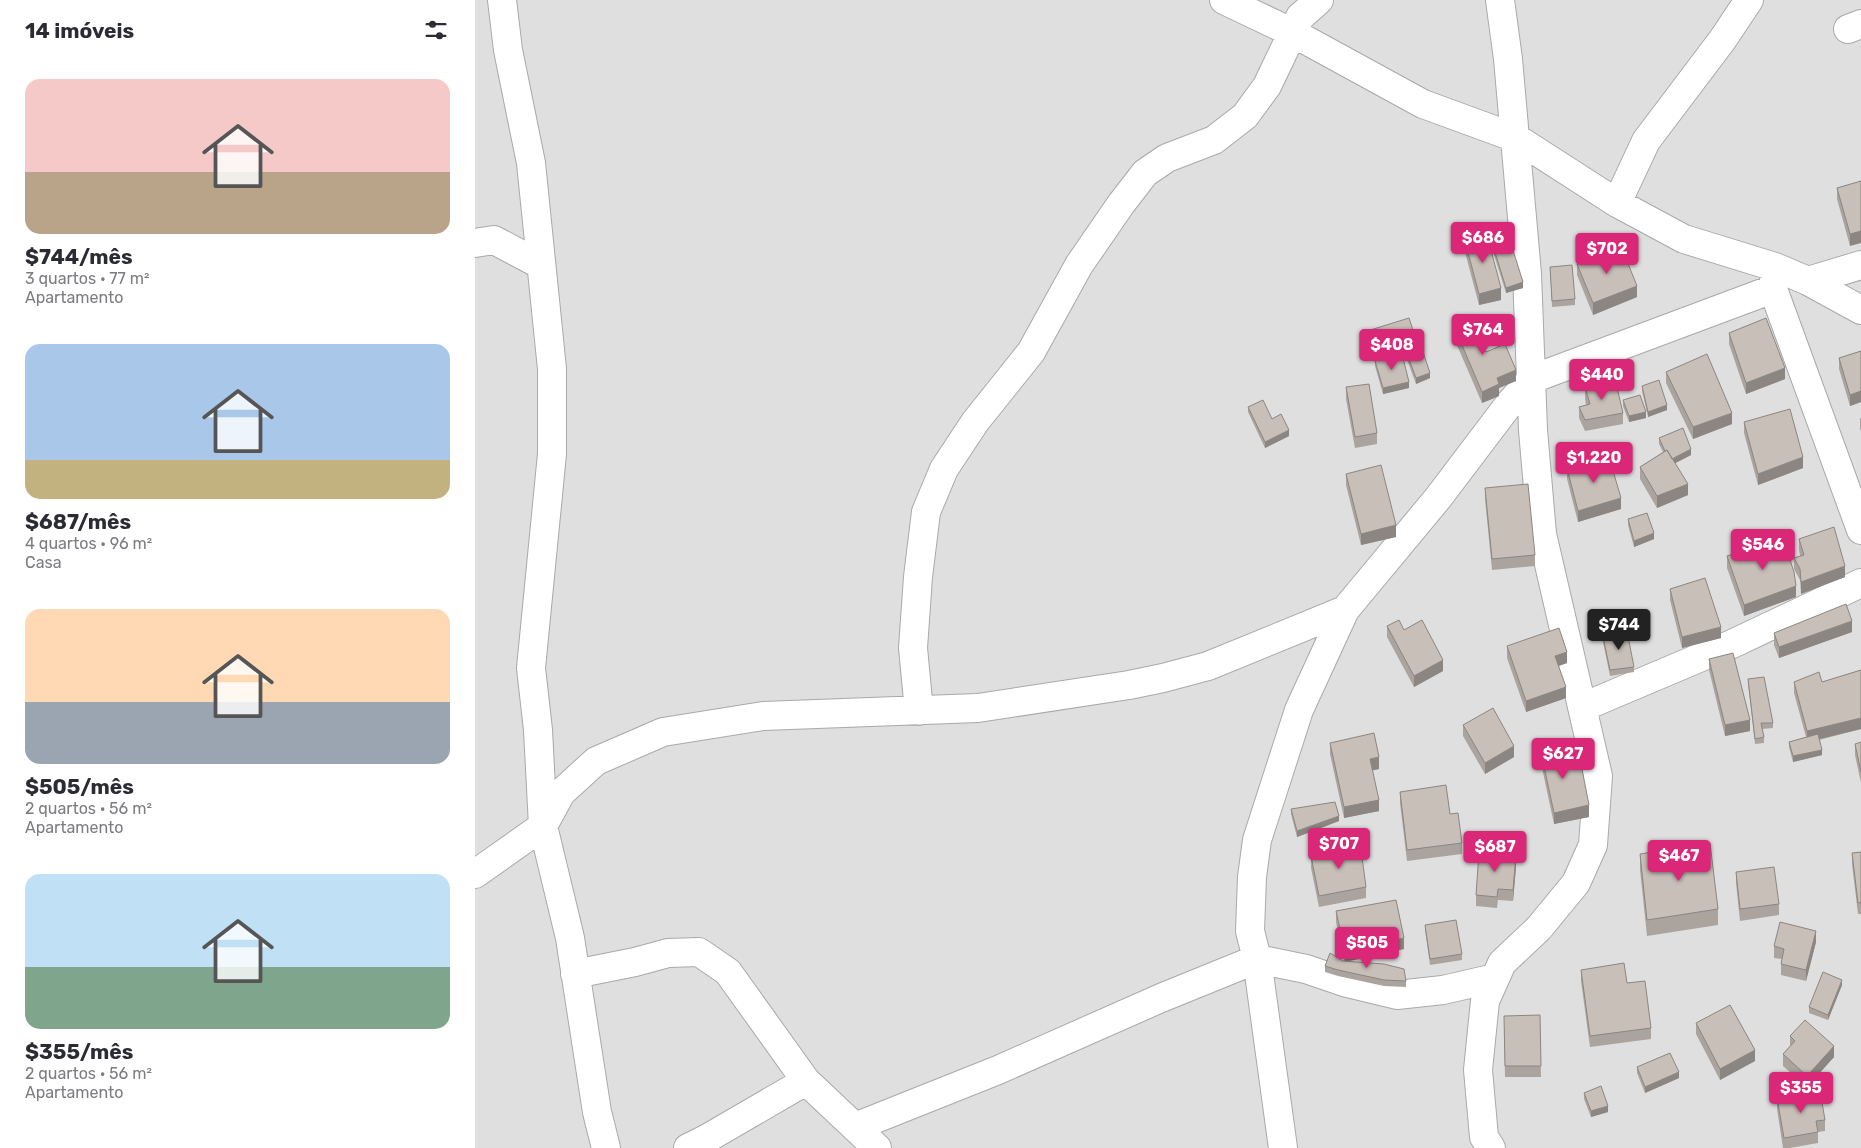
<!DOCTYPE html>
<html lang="pt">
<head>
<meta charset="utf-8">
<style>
  body { margin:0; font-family:Rubik,sans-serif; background:#f7f7f7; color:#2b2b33; height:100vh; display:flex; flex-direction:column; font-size:19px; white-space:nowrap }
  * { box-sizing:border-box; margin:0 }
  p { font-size:16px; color:#7c7c81 }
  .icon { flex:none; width:28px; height:28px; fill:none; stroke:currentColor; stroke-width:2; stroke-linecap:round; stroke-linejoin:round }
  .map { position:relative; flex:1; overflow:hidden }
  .panel { display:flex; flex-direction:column; background:#fff; width:475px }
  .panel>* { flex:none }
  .price { position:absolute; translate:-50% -42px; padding:0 11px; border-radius:5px; background:#db2777; color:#fff; font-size:16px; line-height:32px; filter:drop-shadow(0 1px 2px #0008) }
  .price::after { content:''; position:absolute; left:50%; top:30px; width:15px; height:11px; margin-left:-8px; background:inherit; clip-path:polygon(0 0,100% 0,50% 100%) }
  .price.selected { background:#222; color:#fff }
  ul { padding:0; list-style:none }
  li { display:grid; align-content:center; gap:10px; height:265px; padding:0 25px }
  li span { display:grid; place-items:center; height:155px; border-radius:15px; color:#555 }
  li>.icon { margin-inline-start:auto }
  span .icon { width:90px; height:90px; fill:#fffc; stroke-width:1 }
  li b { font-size:21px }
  h2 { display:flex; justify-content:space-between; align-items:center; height:60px; padding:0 25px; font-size:21px }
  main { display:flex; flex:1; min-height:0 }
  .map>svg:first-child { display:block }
</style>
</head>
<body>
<main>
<section class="panel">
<h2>14 imóveis<svg class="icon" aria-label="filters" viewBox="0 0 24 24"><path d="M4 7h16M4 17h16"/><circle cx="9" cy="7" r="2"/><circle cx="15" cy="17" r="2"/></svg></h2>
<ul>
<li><span style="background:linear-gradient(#f6c9c9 60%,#b9a48a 0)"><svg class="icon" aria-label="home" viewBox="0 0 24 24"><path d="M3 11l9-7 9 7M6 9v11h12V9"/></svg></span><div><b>$744/mês</b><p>3 quartos · 77 m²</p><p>Apartamento</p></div></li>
<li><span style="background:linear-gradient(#a9c7e8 75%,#c2b280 0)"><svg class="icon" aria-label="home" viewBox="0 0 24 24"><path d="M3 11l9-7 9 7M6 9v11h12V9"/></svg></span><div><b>$687/mês</b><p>4 quartos · 96 m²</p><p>Casa</p></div></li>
<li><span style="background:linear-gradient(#ffd9b3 60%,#9aa5b1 0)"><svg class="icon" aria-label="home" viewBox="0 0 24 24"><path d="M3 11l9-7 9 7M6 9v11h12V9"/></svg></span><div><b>$505/mês</b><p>2 quartos · 56 m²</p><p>Apartamento</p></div></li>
<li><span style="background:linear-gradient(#bfe0f5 60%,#7fa58c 0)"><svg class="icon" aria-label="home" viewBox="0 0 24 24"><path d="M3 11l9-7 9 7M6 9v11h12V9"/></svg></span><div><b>$355/mês</b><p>2 quartos · 56 m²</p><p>Apartamento</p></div></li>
</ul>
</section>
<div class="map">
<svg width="1386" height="1148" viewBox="0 0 1386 1148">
  <rect width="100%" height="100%" fill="#f2efe9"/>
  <path fill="#e0dfdf" d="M 0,0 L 1386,0 L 1386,1148 L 0,1148 Z"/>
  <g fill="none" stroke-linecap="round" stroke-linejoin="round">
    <g stroke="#a9a9a9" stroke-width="30">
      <path id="minor" d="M 27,0 L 33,50 L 56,163 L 77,369 L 77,454 L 56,668 L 63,730 L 68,826 L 95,938 L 122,1112 L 131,1148
        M 749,0 L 818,33 L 948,104 L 1041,138 L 1142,203 L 1209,239 L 1300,267 L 1333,281 L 1386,310
        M 1373,29 L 1386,24
        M 1142,203 L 1171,141 L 1248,39 L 1274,0
        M 0,243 L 19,240 L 66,265
        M 1300,272 L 1298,289 L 1386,530
        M 1333,281 L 1386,265
        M 1108,707 L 1257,644 L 1386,583
        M 444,711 L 438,648 L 443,577 L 451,512 L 469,469 L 500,422 L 556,352 L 604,265 L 646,204 L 670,173 L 692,158 L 739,140 L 770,116 L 792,86 L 825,17 L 844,0
        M 0,874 L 68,826 L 86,793 L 121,761 L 188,732 L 288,716 L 503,708 L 654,685 L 688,678 L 733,666 L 870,610
        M 100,974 L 160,962 L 193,953 L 224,952 L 253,972 L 331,1081 L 402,1148
        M 380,1127 L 523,1070 L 686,998 L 782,959 L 831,969 L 872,983 L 922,995 L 968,990 L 1020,978
        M 213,1148 L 231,1139 L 331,1081
        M 808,1148 L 782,959 L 775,931 L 777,877 L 782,840 L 824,710 L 870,610 L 963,498 L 1035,403 L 1057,379 L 1298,289
        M 1016,1148 L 1009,1137 L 1003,1070 L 1010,1001 L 1027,963 L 1064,928 L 1101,883 L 1118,845 L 1123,776 L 1067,534 L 1058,430 L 1052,274 L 1033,59 L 1025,0"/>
    </g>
    <use href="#minor" stroke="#fff" stroke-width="28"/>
  </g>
  <path fill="#aba49e" d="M 1386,181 L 1375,246 L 1362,199 L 1362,188 Z
    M 1015,236 L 1048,288 L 1031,293 L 1015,242 Z
    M 990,241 L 1026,300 L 1004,305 L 990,252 Z
    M 1102,264 L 1162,297 L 1118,315 L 1102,275 Z
    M 1075,267 L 1100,299 L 1100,305 L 1077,307 Z
    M 978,324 L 1011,352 L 1041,381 L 1024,388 L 1024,396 L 1007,403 L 978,336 Z
    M 892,331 L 942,348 L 955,378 L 941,384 L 931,357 L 931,351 L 934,350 L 910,358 L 934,388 L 908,394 L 900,366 L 900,361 L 892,336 Z
    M 1254,333 L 1310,379 L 1271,394 L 1254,344 Z
    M 1386,351 L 1386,402 L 1375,406 L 1364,369 L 1364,358 Z
    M 1191,372 L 1257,424 L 1218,439 L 1191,383 Z
    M 1167,386 L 1192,410 L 1173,417 L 1167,391 Z
    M 871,387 L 902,433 L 902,444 L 880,448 L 871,399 Z
    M 1110,387 L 1148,413 L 1148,424 L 1110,431 L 1104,418 L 1104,407 L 1111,405 L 1110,398 Z
    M 1148,400 L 1171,418 L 1154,422 L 1148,406 Z
    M 773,407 L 797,419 L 814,436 L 790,448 L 773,412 Z
    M 1385,418 L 1386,418 L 1386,431 L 1385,429 Z
    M 1269,422 L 1328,468 L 1283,485 L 1269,433 Z
    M 1184,438 L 1216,455 L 1200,463 L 1213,495 L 1182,508 L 1165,479 L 1165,467 L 1188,452 L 1184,444 Z
    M 1092,468 L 1146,509 L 1103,522 L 1092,479 Z
    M 871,474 L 921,537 L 886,545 L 871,485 Z
    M 1010,488 L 1060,555 L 1060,566 L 1017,570 L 1010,499 Z
    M 1153,519 L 1179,539 L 1159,547 L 1153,525 Z
    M 1324,539 L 1370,577 L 1326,594 L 1325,580 L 1319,569 L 1319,558 L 1325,556 L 1324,550 Z
    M 1252,556 L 1321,597 L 1269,616 L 1252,568 Z
    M 1195,589 L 1246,638 L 1207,648 L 1195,600 Z
    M 912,626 L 929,630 L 968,671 L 939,687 L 912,637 Z
    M 1377,632 L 1304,658 L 1299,645 L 1299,633 Z
    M 1128,637 L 1159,667 L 1159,672 L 1135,676 L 1128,642 Z
    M 1032,646 L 1092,663 L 1084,666 L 1091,698 L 1051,712 L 1032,658 Z
    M 1234,659 L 1275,731 L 1250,736 L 1234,670 Z
    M 1386,670 L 1386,729 L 1344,740 L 1347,755 L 1318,762 L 1314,747 L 1314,742 L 1331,737 L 1319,693 L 1319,682 L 1347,682 Z
    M 1273,679 L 1298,723 L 1298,728 L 1287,729 L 1289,737 L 1289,743 L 1280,744 L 1273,684 Z
    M 988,725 L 1039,757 L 1010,774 L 988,736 Z
    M 1386,742 L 1386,783 L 1380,755 L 1380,744 Z
    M 855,743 L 904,769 L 897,770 L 904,811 L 869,818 L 855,754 Z
    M 1064,743 L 1088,768 L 1114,817 L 1079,824 L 1064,754 Z
    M 925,792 L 975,814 L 987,843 L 987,854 L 932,861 L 925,803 Z
    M 816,809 L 864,821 L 822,837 L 816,814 Z
    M 1386,852 L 1386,914 L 1383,914 L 1377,864 L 1377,853 Z
    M 1165,854 L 1243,909 L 1243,925 L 1172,936 L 1165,870 Z
    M 836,856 L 891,887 L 891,898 L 844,907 L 836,868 Z
    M 1041,867 L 1038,901 L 1023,900 L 1022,908 L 1001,906 L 1001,895 Z
    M 1261,872 L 1304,904 L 1304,915 L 1265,921 L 1261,883 Z
    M 861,911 L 929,949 L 872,961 L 931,981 L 931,987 L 909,986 L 863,976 L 850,972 L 850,966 L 869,961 L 861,922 Z
    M 950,925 L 987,954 L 987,960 L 955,965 L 950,930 Z
    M 1341,942 L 1331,981 L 1306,975 L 1306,964 L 1307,959 L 1299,958 L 1299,946 Z
    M 1106,970 L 1152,983 L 1176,1028 L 1176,1039 L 1115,1047 L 1106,981 Z
    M 1367,985 L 1353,1020 L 1334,1013 L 1334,1007 Z
    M 1065,1015 L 1066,1077 L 1030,1077 L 1029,1027 Z
    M 1221,1023 L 1280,1061 L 1245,1080 L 1221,1034 Z
    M 1315,1036 L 1359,1057 L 1332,1087 L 1308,1066 L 1308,1054 L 1315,1046 Z
    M 1162,1067 L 1204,1078 L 1170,1093 L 1162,1073 Z
    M 1109,1093 L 1133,1112 L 1116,1117 L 1109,1099 Z
    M 1302,1098 L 1350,1120 L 1350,1131 L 1343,1132 L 1343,1143 L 1315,1148 L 1308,1148 L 1302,1109 Z"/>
  <path fill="#8b8681" d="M 1386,231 L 1386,243 L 1375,246 L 1375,234 Z
    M 1048,282 L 1048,288 L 1031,293 L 1031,288 Z
    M 1162,286 L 1162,297 L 1118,315 L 1118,303 Z
    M 1026,288 L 1026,300 L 1004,305 L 1004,294 Z
    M 942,342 L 942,348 L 901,361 L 901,356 Z
    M 1310,368 L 1310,379 L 1271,394 L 1271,383 Z
    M 1041,370 L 1041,381 L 1024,388 L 1024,396 L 1007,403 L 1007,392 L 1022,378 Z
    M 955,373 L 955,378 L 941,384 L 941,378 Z
    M 934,382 L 934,388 L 908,394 L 908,388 Z
    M 1386,391 L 1386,402 L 1375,406 L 1375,395 Z
    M 1192,405 L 1192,410 L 1173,417 L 1173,412 Z
    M 1171,412 L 1171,418 L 1154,422 L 1154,416 Z
    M 1257,413 L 1257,424 L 1218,439 L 1218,427 Z
    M 814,430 L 814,436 L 790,448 L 790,442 Z
    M 1216,449 L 1216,455 L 1195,466 L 1195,460 Z
    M 1328,457 L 1328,468 L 1283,485 L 1283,474 Z
    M 1213,484 L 1213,495 L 1182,508 L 1182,496 Z
    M 1146,498 L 1146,509 L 1103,522 L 1103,511 Z
    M 921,525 L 921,537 L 886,545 L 886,534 Z
    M 1179,533 L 1179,539 L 1159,547 L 1159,541 Z
    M 1370,566 L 1370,577 L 1326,594 L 1326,582 Z
    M 1321,586 L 1321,597 L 1269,616 L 1269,605 Z
    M 1377,621 L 1377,632 L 1304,658 L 1304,647 Z
    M 1246,627 L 1246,638 L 1207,648 L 1207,637 Z
    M 1092,652 L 1092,663 L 1080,667 L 1080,656 Z
    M 968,660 L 968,671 L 939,687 L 939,676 Z
    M 1091,687 L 1091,698 L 1051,712 L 1051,701 Z
    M 1386,718 L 1386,729 L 1332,742 L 1332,731 Z
    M 1275,720 L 1275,731 L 1250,736 L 1250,725 Z
    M 1039,746 L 1039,757 L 1010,774 L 1010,763 Z
    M 1347,750 L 1347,755 L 1318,762 L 1318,756 Z
    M 904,757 L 904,769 L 895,771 L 895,759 Z
    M 904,800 L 904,811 L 869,818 L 869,807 Z
    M 1114,805 L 1114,817 L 1079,824 L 1079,813 Z
    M 864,816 L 864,821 L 822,837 L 822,831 Z
    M 1041,855 L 1041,867 L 1038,901 L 1038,890 Z
    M 1341,931 L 1341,942 L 1331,981 L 1331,970 Z
    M 929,938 L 929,949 L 870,962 L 870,951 Z
    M 1367,980 L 1367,985 L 1353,1020 L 1353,1015 Z
    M 1359,1046 L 1359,1057 L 1332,1087 L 1332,1076 Z
    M 1280,1050 L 1280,1061 L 1245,1080 L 1245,1069 Z
    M 1204,1072 L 1204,1078 L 1170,1093 L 1170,1087 Z
    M 1133,1106 L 1133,1112 L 1116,1117 L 1116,1111 Z"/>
  <path fill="#c7bfb8" stroke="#8b8681" d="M 1386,181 L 1386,231 L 1375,234 L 1362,188 Z
    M 1032,231 L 1048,282 L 1031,288 L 1015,236 Z
    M 1012,235 L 1026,288 L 1004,294 L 990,241 Z
    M 1146,246 L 1162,286 L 1118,303 L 1102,264 Z
    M 1097,265 L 1100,299 L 1077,301 L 1075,267 Z
    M 997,317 L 1011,352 L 1030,344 L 1041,370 L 1022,378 L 1024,384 L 1007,392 L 978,324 Z
    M 934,318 L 942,342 L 901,356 L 892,331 Z
    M 1291,318 L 1310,368 L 1271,383 L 1254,333 Z
    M 946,346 L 955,373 L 941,378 L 931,351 Z
    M 1386,351 L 1386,391 L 1375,395 L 1364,358 Z
    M 927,354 L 934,382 L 908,388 L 900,361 Z
    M 1232,354 L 1257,413 L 1218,427 L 1191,372 Z
    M 1140,379 L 1148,413 L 1110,420 L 1104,407 L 1115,404 L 1110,387 Z
    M 1184,380 L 1192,405 L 1173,412 L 1167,386 Z
    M 894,384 L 902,433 L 880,437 L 871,387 Z
    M 1165,395 L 1171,412 L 1154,416 L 1148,400 Z
    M 788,400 L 797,419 L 806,414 L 814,430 L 790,442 L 773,407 Z
    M 1315,409 L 1328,457 L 1283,474 L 1269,422 Z
    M 1208,428 L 1216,449 L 1197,459 L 1192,450 L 1190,451 L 1184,438 Z
    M 1192,450 L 1213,484 L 1182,496 L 1165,467 Z
    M 1134,457 L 1146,498 L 1103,511 L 1092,468 Z
    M 906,465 L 921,525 L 886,534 L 871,474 Z
    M 1053,484 L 1060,555 L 1017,559 L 1010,488 Z
    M 1172,513 L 1179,533 L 1159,541 L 1153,519 Z
    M 1359,527 L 1370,566 L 1326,582 L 1325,569 L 1319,558 L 1329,555 L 1324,539 Z
    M 1308,539 L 1319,572 L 1321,586 L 1269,605 L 1252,556 Z
    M 1230,578 L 1246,627 L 1207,637 L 1195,589 Z
    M 1371,604 L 1377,621 L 1304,647 L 1299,633 Z
    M 924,620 L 929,630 L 947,620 L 968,660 L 939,676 L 912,626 Z
    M 1084,628 L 1092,652 L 1080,656 L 1091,687 L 1051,701 L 1032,646 Z
    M 1152,631 L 1159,667 L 1135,670 L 1128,637 Z
    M 1258,653 L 1275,720 L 1250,725 L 1234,659 Z
    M 1386,670 L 1386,718 L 1332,731 L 1319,682 L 1344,672 L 1347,682 Z
    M 1289,677 L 1298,723 L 1286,723 L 1289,737 L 1280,739 L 1273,679 Z
    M 1018,708 L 1039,746 L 1010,763 L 988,725 Z
    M 899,733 L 904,757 L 895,759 L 904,800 L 869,807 L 855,743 Z
    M 1343,734 L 1347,750 L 1318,756 L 1314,742 Z
    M 1082,739 L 1088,768 L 1106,764 L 1114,805 L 1079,813 L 1064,743 Z
    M 1386,742 L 1386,772 L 1380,744 Z
    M 971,785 L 975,814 L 983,813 L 987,843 L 932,850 L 925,792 Z
    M 860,802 L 864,816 L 822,831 L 816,809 Z
    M 885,842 L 891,887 L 844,896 L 836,856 Z
    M 1235,843 L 1243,909 L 1172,920 L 1165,854 Z
    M 1004,852 L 1041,855 L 1038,890 L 1023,889 L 1022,897 L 1001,895 Z
    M 1386,852 L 1386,902 L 1383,903 L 1377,853 Z
    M 1299,867 L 1304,904 L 1265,909 L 1261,872 Z
    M 921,900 L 929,938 L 870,951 L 861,911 Z
    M 981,920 L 987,954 L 955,959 L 950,925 Z
    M 1305,922 L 1341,931 L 1331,970 L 1306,964 L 1309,949 L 1299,946 Z
    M 855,953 L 868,961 L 909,964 L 929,969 L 931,981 L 909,980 L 863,970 L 850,966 Z
    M 1149,963 L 1152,983 L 1170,981 L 1176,1028 L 1115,1036 L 1106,970 Z
    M 1348,972 L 1367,980 L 1353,1015 L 1334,1007 Z
    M 1255,1005 L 1280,1050 L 1245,1069 L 1221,1023 Z
    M 1065,1015 L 1066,1066 L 1030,1066 L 1029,1016 Z
    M 1330,1020 L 1359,1046 L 1332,1076 L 1308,1054 L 1320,1041 L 1315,1036 Z
    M 1195,1053 L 1204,1072 L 1170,1087 L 1162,1067 Z
    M 1126,1086 L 1133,1106 L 1116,1111 L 1109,1093 Z
    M 1345,1091 L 1350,1120 L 1341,1121 L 1343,1132 L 1309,1138 L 1302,1098 Z"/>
</svg>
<b class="price" style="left:1008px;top:264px">$686</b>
<b class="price" style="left:1132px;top:275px">$702</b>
<b class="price" style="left:1008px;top:356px">$764</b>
<b class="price" style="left:917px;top:371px">$408</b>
<b class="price" style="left:1127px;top:401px">$440</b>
<b class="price" style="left:1119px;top:484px">$1,220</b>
<b class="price" style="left:1288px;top:571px">$546</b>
<b class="price selected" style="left:1144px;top:651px">$744</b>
<b class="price" style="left:1088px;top:780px">$627</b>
<b class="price" style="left:864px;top:870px">$707</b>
<b class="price" style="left:1020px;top:873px">$687</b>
<b class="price" style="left:1204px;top:882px">$467</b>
<b class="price" style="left:892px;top:969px">$505</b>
<b class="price" style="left:1326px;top:1114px">$355</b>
</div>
</main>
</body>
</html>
